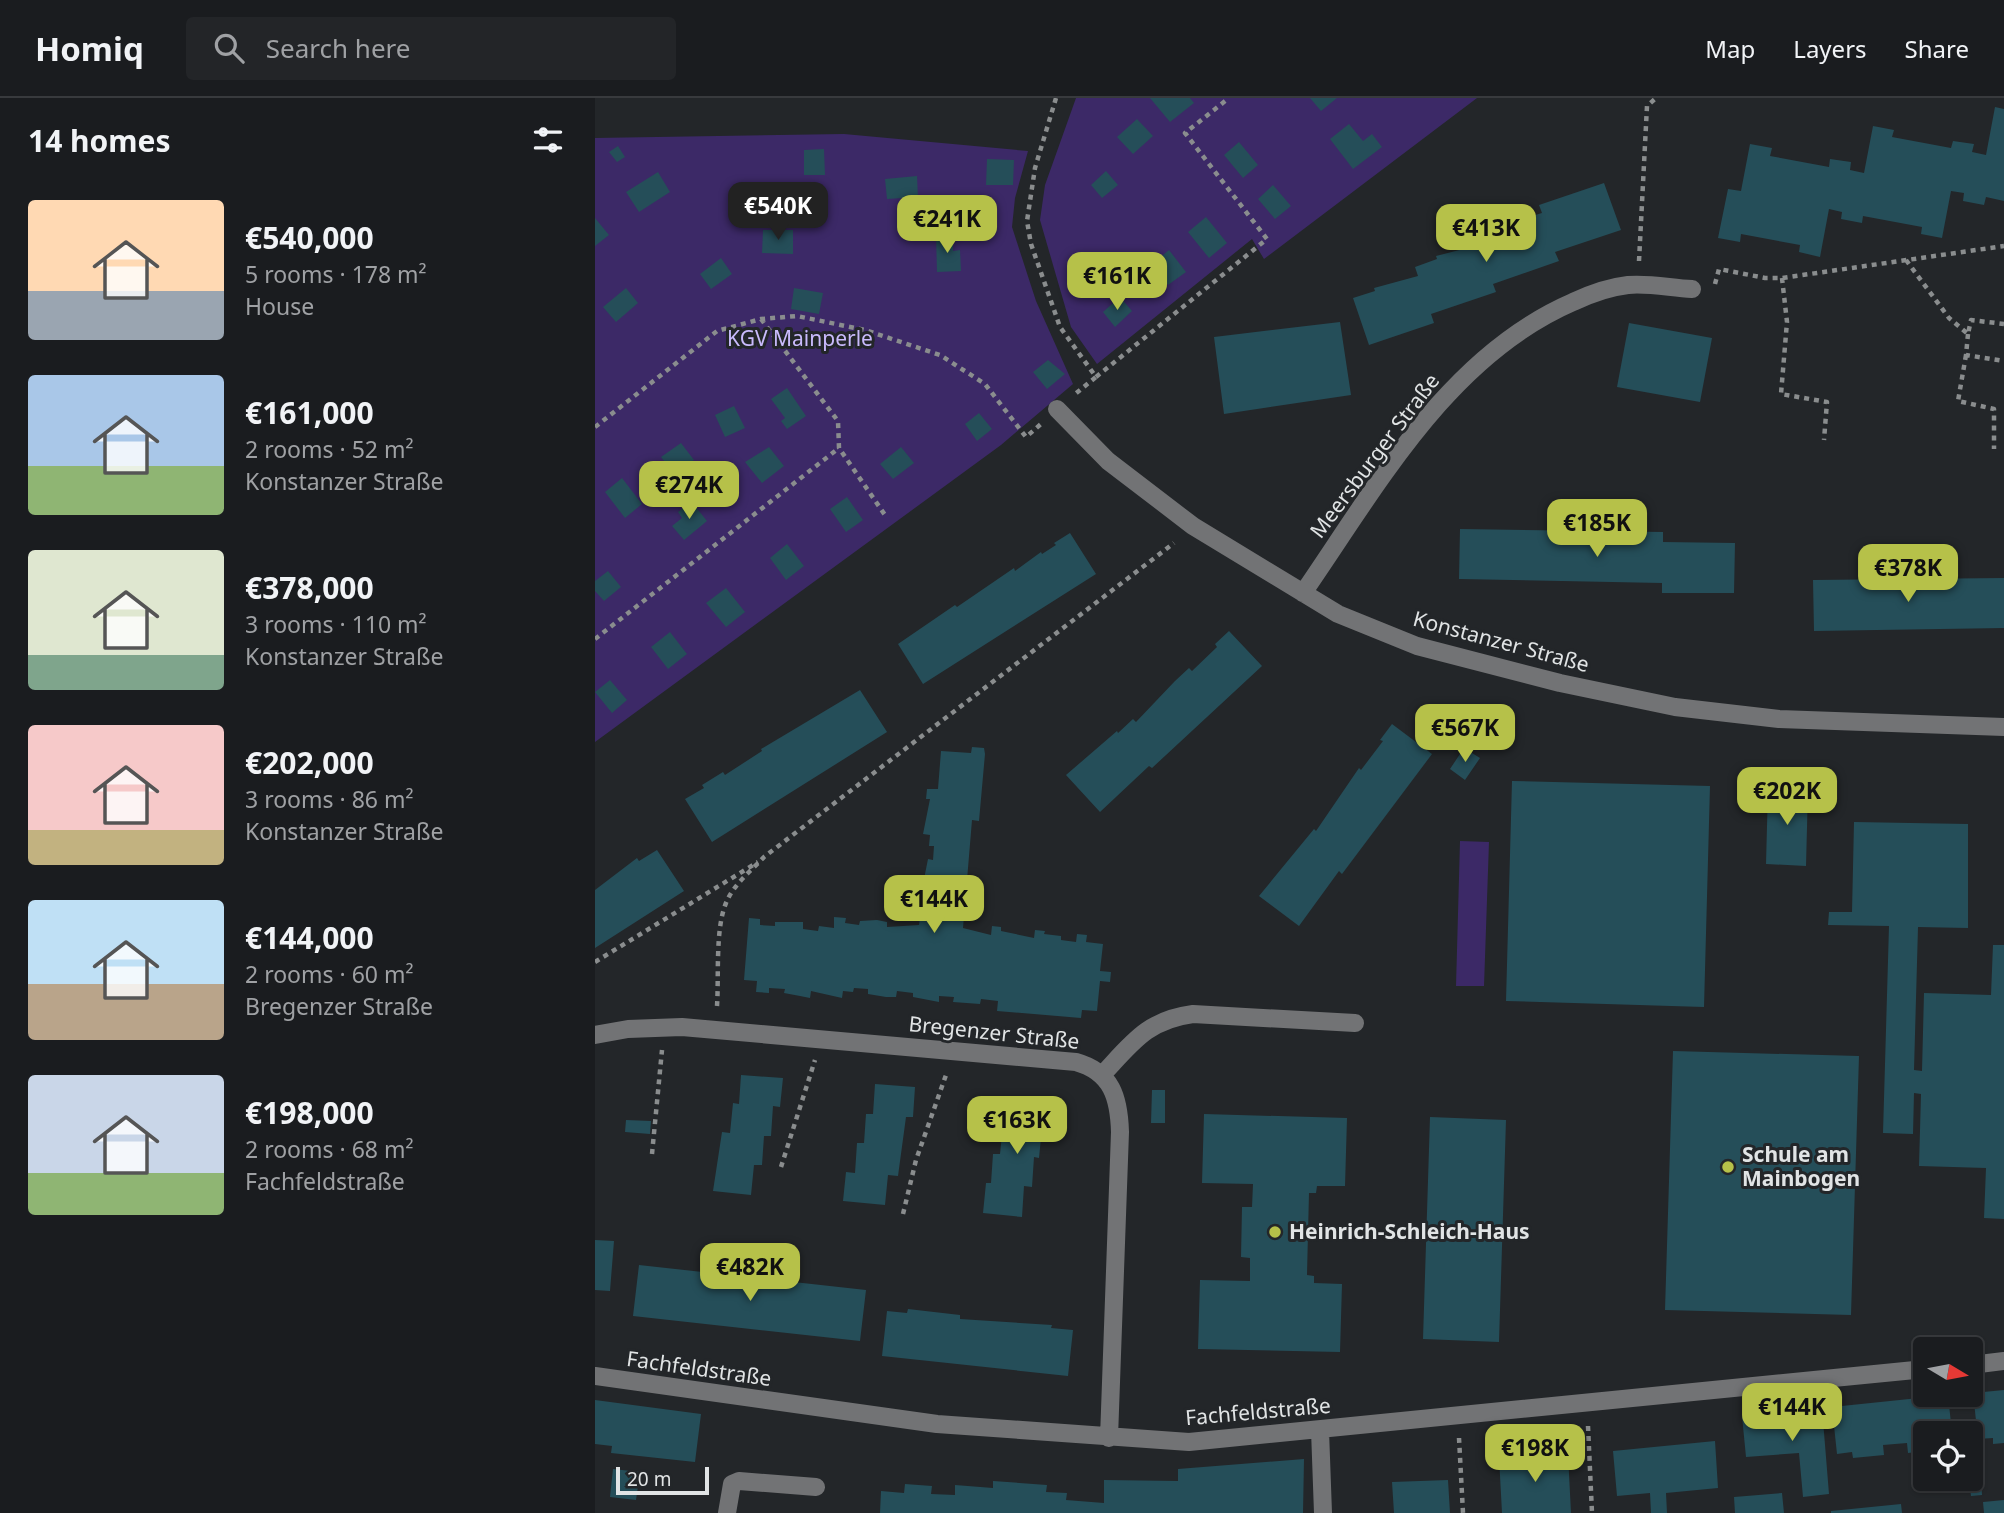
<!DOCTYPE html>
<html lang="en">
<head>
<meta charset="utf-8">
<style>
  body { margin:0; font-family:"Noto Sans",sans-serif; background:#232528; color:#f1f3f6; height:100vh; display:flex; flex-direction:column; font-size:26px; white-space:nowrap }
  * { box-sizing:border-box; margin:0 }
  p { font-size:23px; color:#9fa1a4 }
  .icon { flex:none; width:38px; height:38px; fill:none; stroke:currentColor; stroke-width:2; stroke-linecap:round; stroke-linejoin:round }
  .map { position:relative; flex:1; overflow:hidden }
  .side { display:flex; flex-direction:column; background:#1a1c1f; width:595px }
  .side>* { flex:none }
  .needle { width:46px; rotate:100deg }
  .fabs { position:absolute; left:1318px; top:1239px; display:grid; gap:14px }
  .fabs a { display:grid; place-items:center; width:70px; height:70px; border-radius:7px; background:#1a1c1f; box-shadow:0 2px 5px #0004,0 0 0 2px #383a3d; font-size:35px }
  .scale { position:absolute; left:21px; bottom:18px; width:93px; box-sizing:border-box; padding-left:7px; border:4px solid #e1e4e5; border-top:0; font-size:19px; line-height:24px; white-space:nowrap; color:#e1e4e5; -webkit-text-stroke:5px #232629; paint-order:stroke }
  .price { position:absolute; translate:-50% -60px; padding:0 16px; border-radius:14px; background:#b6c149; color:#111; font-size:23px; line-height:46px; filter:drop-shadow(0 2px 4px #0008) }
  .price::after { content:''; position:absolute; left:50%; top:42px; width:21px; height:16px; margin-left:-10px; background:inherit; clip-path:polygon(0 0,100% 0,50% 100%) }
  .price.active { background:#222; color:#fff }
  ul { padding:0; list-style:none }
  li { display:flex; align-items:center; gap:21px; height:175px; padding:0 28px }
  li span { display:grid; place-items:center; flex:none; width:196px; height:140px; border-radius:7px; color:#555 }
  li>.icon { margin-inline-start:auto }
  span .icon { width:84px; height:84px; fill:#fffc; stroke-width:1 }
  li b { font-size:30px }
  h2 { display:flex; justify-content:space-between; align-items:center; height:84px; padding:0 28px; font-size:30px }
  header { display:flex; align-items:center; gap:42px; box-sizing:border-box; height:98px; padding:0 35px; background:#1a1c1f; border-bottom:2px solid #383a3d }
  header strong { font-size:33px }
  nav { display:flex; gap:38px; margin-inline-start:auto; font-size:24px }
  .search { width:490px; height:63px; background:#232528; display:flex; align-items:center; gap:18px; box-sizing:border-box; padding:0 24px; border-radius:7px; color:#9fa1a4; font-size:26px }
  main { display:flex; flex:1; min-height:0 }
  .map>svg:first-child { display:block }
</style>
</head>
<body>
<header>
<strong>Homiq</strong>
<div class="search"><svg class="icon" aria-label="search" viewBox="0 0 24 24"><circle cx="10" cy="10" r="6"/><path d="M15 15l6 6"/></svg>Search here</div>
<nav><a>Map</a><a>Layers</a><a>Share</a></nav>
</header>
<main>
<section class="side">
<h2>14 homes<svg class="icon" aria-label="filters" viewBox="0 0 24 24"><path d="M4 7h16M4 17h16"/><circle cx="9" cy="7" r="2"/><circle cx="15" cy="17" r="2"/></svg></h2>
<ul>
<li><span style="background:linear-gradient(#ffd9b3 65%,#9aa5b1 0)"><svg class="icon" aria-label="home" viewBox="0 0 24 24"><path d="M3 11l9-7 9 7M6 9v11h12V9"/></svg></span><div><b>€540,000</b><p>5 rooms · 178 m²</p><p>House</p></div></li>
<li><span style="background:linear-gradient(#a9c7e8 65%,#8fb573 0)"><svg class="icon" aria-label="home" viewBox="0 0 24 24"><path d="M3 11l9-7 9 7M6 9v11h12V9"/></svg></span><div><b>€161,000</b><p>2 rooms · 52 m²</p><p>Konstanzer Straße</p></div></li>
<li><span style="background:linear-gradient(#dfe7d0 75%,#7fa58c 0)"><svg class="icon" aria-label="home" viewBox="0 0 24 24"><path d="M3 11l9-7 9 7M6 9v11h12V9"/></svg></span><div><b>€378,000</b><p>3 rooms · 110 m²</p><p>Konstanzer Straße</p></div></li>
<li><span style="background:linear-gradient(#f6c9c9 75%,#c2b280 0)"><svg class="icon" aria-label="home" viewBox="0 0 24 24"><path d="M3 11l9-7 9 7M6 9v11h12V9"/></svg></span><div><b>€202,000</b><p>3 rooms · 86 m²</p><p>Konstanzer Straße</p></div></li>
<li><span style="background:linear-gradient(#bfe0f5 60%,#b9a48a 0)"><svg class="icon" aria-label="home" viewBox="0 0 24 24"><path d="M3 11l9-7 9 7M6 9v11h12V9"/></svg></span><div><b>€144,000</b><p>2 rooms · 60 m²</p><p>Bregenzer Straße</p></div></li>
<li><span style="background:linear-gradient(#c9d6e8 70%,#8fb573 0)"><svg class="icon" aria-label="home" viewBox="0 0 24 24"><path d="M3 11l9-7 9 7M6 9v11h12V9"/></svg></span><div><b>€198,000</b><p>2 rooms · 68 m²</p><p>Fachfeldstraße</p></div></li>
</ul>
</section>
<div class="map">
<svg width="1409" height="1415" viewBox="0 0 1409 1415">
  <rect width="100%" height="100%" fill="#232629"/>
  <path fill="#3c2967" d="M 481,0 L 882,0 L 669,161 L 657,141 L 502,266 L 476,229 L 445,122 L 450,87 Z
    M 249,36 L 433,53 L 420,100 L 417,129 L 441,203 L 478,286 L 406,347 L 0,644 L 0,40 Z
    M 865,743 L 894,744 L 889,888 L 861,888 Z"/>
  <path fill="#254e59" d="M 555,0 L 595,0 L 599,5 L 575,24 Z
    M 715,0 L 742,0 L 726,13 Z
    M 1400,9 L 1409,11 L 1409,103 L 1391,99 L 1389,107 L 1368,103 L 1369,95 L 1356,93 L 1347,140 L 1326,136 L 1327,129 L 1268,118 L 1267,125 L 1246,121 L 1247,114 L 1234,111 L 1225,159 L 1204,154 L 1205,147 L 1146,136 L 1145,144 L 1123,140 L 1133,91 L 1146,93 L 1155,46 L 1177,50 L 1175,58 L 1234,69 L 1235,61 L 1256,64 L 1255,72 L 1269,75 L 1278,28 L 1299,32 L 1297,39 L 1356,50 L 1358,43 L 1379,46 L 1377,54 L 1391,57 Z
    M 542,21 L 558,38 L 538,56 L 522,39 Z
    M 754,26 L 768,43 L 777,36 L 787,49 L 758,71 L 735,41 Z
    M 644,44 L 663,67 L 648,80 L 629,57 Z
    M 23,48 L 30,59 L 22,64 L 14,54 Z
    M 229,51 L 230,77 L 209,77 L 209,52 Z
    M 392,61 L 419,62 L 418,87 L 391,87 Z
    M 511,73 L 523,87 L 507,100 L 496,87 Z
    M 63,74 L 75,94 L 44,114 L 31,94 Z
    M 322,78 L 323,99 L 292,101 L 290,81 Z
    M 1009,85 L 1026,132 L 960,154 L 964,163 L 898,186 L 901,194 L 836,216 L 839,225 L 774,247 L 758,200 L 780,193 L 779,190 L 823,178 L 820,169 L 842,161 L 841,158 L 884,147 L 881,138 L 904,130 L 903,128 L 947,115 L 944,107 Z
    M 678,87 L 696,108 L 680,121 L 663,101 Z
    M 611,119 L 632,145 L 614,160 L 593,134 Z
    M 0,120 L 14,137 L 0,148 Z
    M 168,132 L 198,132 L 198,156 L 167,155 Z
    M 358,137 L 358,153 L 365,152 L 366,173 L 342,174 L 341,138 Z
    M 574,152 L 591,174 L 573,187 L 557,166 Z
    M 126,160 L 137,176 L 116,191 L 105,176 Z
    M 31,190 L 43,205 L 21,224 L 8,209 Z
    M 199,190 L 228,195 L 224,216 L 196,211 Z
    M 525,199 L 537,213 L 520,229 L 508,214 Z
    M 745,224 L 756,297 L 629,316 L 619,239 Z
    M 1034,225 L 1117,240 L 1105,304 L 1022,289 Z
    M 453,262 L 470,276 L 452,291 L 438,274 Z
    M 192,290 L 211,318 L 192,331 L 186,323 L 190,320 L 176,301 Z
    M 139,308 L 150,330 L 130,339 L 120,317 Z
    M 384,315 L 397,331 L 382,343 L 370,326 Z
    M 86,345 L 99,362 L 79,376 L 66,359 Z
    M 174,349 L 189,368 L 167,385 L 150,364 Z
    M 306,349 L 319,365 L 298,381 L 285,366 Z
    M 27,380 L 47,406 L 30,420 L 10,394 Z
    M 252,399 L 268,422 L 251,434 L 235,411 Z
    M 96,403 L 112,423 L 89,442 L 77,428 L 87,420 L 83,414 Z
    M 865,431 L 1068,434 L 1068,444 L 1140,445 L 1139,495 L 1067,495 L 1067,485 L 864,481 Z
    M 475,435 L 501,476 L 328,586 L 303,546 L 360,507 L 362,509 L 419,470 L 420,473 L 446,454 L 447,456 L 461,447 L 459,445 Z
    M 192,446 L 209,468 L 191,482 L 175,460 Z
    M 13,473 L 26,489 L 9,503 L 0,493 L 0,483 Z
    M 1409,480 L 1409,530 L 1219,533 L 1218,482 Z
    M 131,490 L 150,514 L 131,529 L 111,505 Z
    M 634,533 L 667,568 L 557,670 L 554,668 L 505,714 L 471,677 L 522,633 L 523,635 L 538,621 L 541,624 L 580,583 L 594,570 L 597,573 L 622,549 L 620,546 Z
    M 75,534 L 92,556 L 73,571 L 56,549 Z
    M 15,582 L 32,602 L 17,615 L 0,594 Z
    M 265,592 L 292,634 L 117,744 L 90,701 L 109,690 L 107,687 L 128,674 L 130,677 L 167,653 L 166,651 Z
    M 797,626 L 837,656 L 747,776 L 744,773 L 704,828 L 664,798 L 719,731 L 721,733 L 764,670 L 766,672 L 788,643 L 785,642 Z
    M 377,649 L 389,650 L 390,656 L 384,723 L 377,722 L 368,830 L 396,837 L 397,828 L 406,829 L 406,833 L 439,840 L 440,832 L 450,833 L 449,836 L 466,838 L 466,842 L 481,844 L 482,836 L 492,837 L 491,844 L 508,846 L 505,873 L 516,874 L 515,884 L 505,883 L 502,913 L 487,912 L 486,920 L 402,913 L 403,903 L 386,901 L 385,906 L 358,904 L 359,899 L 344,898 L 344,904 L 318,899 L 318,895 L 302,893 L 301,899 L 291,899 L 273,896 L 273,891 L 259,890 L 258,894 L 248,893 L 247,900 L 216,893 L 215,900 L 205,898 L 189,895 L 190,891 L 174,890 L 174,895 L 161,894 L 162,883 L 149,882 L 154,820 L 165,821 L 165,827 L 180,828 L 180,824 L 208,824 L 208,831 L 223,833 L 224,828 L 239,830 L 239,819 L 251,820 L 250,825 L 264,827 L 265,823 L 282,822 L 292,824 L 292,829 L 324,827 L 325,819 L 329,819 L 330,803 L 334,803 L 336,787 L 330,787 L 330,776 L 333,761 L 338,762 L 339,748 L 334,748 L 335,737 L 328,736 L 335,701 L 331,701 L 332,691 L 343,691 L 346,653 L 376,655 Z
    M 869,650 L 885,660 L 870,682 L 855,671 Z
    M 917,683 L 1115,688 L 1109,909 L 911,903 Z
    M 1173,690 L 1213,691 L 1211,768 L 1171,766 Z
    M 1259,724 L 1373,726 L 1373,830 L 1323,829 L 1319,972 L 1327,973 L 1329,895 L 1396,897 L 1398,847 L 1409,847 L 1409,1121 L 1389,1120 L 1391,1070 L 1324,1068 L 1326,996 L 1319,995 L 1318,1036 L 1288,1035 L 1294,828 L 1233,827 L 1234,814 L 1257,814 Z
    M 62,752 L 89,793 L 0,850 L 0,792 L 42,760 L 44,763 Z
    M 1078,953 L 1264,958 L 1256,1217 L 1070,1212 Z
    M 146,977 L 188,980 L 185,1009 L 178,1008 L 176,1038 L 169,1038 L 167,1067 L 159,1067 L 156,1097 L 118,1093 L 127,1034 L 135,1035 L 138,1005 L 144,1006 Z
    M 280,986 L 320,989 L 318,1019 L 311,1019 L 303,1078 L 293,1077 L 290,1107 L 248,1103 L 251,1074 L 260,1075 L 262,1045 L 269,1045 L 271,1016 L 278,1016 Z
    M 557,992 L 570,992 L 570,1025 L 556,1025 Z
    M 417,998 L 457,1001 L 455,1031 L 447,1030 L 444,1060 L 439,1059 L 437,1089 L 429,1088 L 427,1119 L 388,1115 L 391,1085 L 396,1085 L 398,1056 L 405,1056 L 408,1027 L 415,1028 Z
    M 609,1016 L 752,1020 L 750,1088 L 722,1088 L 721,1095 L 714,1095 L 712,1177 L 719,1178 L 719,1185 L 747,1186 L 745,1254 L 603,1251 L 605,1182 L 655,1183 L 655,1160 L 646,1159 L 647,1109 L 657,1109 L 658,1086 L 607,1085 Z
    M 835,1019 L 911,1022 L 904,1244 L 828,1241 Z
    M 31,1022 L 56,1023 L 55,1036 L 30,1034 Z
    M 0,1142 L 19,1143 L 15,1193 L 0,1192 Z
    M 44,1167 L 271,1192 L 265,1243 L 38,1218 Z
    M 313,1211 L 365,1217 L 365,1221 L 457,1227 L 456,1230 L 478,1232 L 473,1278 L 287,1258 L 292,1213 L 312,1215 Z
    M 1409,1292 L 1409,1345 L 1398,1346 L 1398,1340 L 1383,1341 L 1378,1295 Z
    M 1353,1297 L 1357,1335 L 1330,1335 L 1330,1353 L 1313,1355 L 1312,1345 L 1288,1347 L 1289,1357 L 1258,1360 L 1257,1354 L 1242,1356 L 1237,1309 Z
    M 0,1302 L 106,1316 L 100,1364 L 16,1355 L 17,1348 L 0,1346 Z
    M 1227,1310 L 1234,1396 L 1208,1399 L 1204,1355 L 1151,1359 L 1147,1318 Z
    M 1120,1343 L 1123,1390 L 1071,1395 L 1072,1415 L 1056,1415 L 1055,1395 L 1022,1398 L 1018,1353 Z
    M 973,1356 L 976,1415 L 907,1415 L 904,1359 Z
    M 709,1361 L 708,1415 L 285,1415 L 286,1393 L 309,1395 L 310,1386 L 337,1388 L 336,1396 L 360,1397 L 360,1387 L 398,1390 L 398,1383 L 452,1387 L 451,1394 L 472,1395 L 471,1402 L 509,1405 L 509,1382 L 583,1383 L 583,1371 Z
    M 18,1371 L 45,1374 L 41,1402 L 15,1399 Z
    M 1386,1381 L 1387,1397 L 1376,1398 L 1374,1382 Z
    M 853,1382 L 855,1415 L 799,1415 L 797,1384 Z
    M 1187,1395 L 1189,1415 L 1140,1415 L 1139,1399 Z
    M 1409,1402 L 1409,1415 L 1389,1415 L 1388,1404 Z
    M 1306,1406 L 1307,1415 L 1236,1415 L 1236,1413 Z"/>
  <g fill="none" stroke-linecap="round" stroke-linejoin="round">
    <path stroke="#8a8d8e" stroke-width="4.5" stroke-dasharray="5 5" stroke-linecap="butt" d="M 461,0 L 440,70 L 432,123 L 436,146 L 465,229 L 501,279 L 479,297
      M 1311,162 L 1354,220 L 1373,236 L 1376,222 L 1409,226
      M 1044,163 L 1052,8 L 1061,0
      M 1187,180 L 1192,224 L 1186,296 L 1232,304 L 1229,342
      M 1120,186 L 1124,171 L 1170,180 L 1187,180 L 1409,148
      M 166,221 L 243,323 L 244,350 L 292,420
      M 1373,236 L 1371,257 L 1409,263
      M 1371,257 L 1363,303 L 1399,311 L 1399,351
      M 501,279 L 672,141 L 590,35 L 634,0
      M 0,329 L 122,233 L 166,221 L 202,218 L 270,232 L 345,257 L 390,286 L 431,339 L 446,326
      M 0,541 L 244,350
      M 0,864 L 163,764
      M 122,908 C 124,879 120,831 131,805 C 138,787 156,773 169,759 L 579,445
      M 57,1056 L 67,952
      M 186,1069 L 220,962
      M 308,1116 L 321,1062 L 351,977
      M 993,1328 L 997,1415
      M 864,1340 L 868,1415"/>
    <path stroke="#727375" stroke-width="18" d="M 462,311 L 513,363 L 598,428 L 743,516 L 822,548 L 965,585 L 1080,609 L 1184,621 L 1409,629
      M 708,495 C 782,388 853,258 978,204 C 995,196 1015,189 1033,187 C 1054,185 1076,190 1097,191
      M 0,937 L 33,931 L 87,929 L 481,964 C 517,974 524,1000 525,1034 L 514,1340
      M 507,977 C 537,945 552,922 598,916 L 760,925
      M 1376,1267 L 1409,1263
      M 0,1278 L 342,1326 L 594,1344 L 1330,1271
      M 725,1332 L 728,1415
      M 132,1415 L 137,1386 L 144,1383 L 221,1389"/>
  </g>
  <g fill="#b6c149" stroke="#232629" stroke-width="2.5">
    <circle cx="1133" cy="1069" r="7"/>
    <circle cx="680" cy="1134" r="7"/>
  </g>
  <g text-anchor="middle" stroke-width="6" stroke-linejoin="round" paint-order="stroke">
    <g font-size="21" fill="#c9bafc" stroke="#232629">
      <text x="205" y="248">KGV Mainperle</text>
    </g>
    <g font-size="21" fill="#e1e4e5" stroke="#232629">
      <text transform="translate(780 358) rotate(-53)" y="7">Meersburger Straße</text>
      <text transform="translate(906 544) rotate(15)" y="7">Konstanzer Straße</text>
      <text transform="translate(399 935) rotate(6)" y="7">Bregenzer Straße</text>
      <text transform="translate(104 1271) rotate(8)" y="7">Fachfeldstraße</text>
      <text transform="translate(663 1314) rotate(-5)" y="7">Fachfeldstraße</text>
    </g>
    <g font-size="21" font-weight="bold" fill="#e1e4e5" stroke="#232629" text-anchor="start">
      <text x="1147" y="1064">Schule am<tspan x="1147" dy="24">Mainbogen</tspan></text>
      <text x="694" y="1141">Heinrich-Schleich-Haus</text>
    </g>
  </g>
</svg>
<div class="fabs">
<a><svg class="needle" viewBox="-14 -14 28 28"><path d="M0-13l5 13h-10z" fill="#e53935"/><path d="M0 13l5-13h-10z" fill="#9fa1a4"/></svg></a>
<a><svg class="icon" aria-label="locate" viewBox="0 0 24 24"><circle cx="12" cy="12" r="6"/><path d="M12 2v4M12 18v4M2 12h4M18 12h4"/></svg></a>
</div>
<div class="scale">20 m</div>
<b class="price active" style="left:183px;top:144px">€540K</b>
<b class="price" style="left:352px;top:157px">€241K</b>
<b class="price" style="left:891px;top:166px">€413K</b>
<b class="price" style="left:522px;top:214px">€161K</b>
<b class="price" style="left:94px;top:423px">€274K</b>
<b class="price" style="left:1002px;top:461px">€185K</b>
<b class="price" style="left:1313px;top:506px">€378K</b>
<b class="price" style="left:870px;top:666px">€567K</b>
<b class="price" style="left:1192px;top:729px">€202K</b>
<b class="price" style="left:339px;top:837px">€144K</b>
<b class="price" style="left:422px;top:1058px">€163K</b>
<b class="price" style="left:155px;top:1205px">€482K</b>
<b class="price" style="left:1197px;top:1345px">€144K</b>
<b class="price" style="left:940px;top:1386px">€198K</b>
</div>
</main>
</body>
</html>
